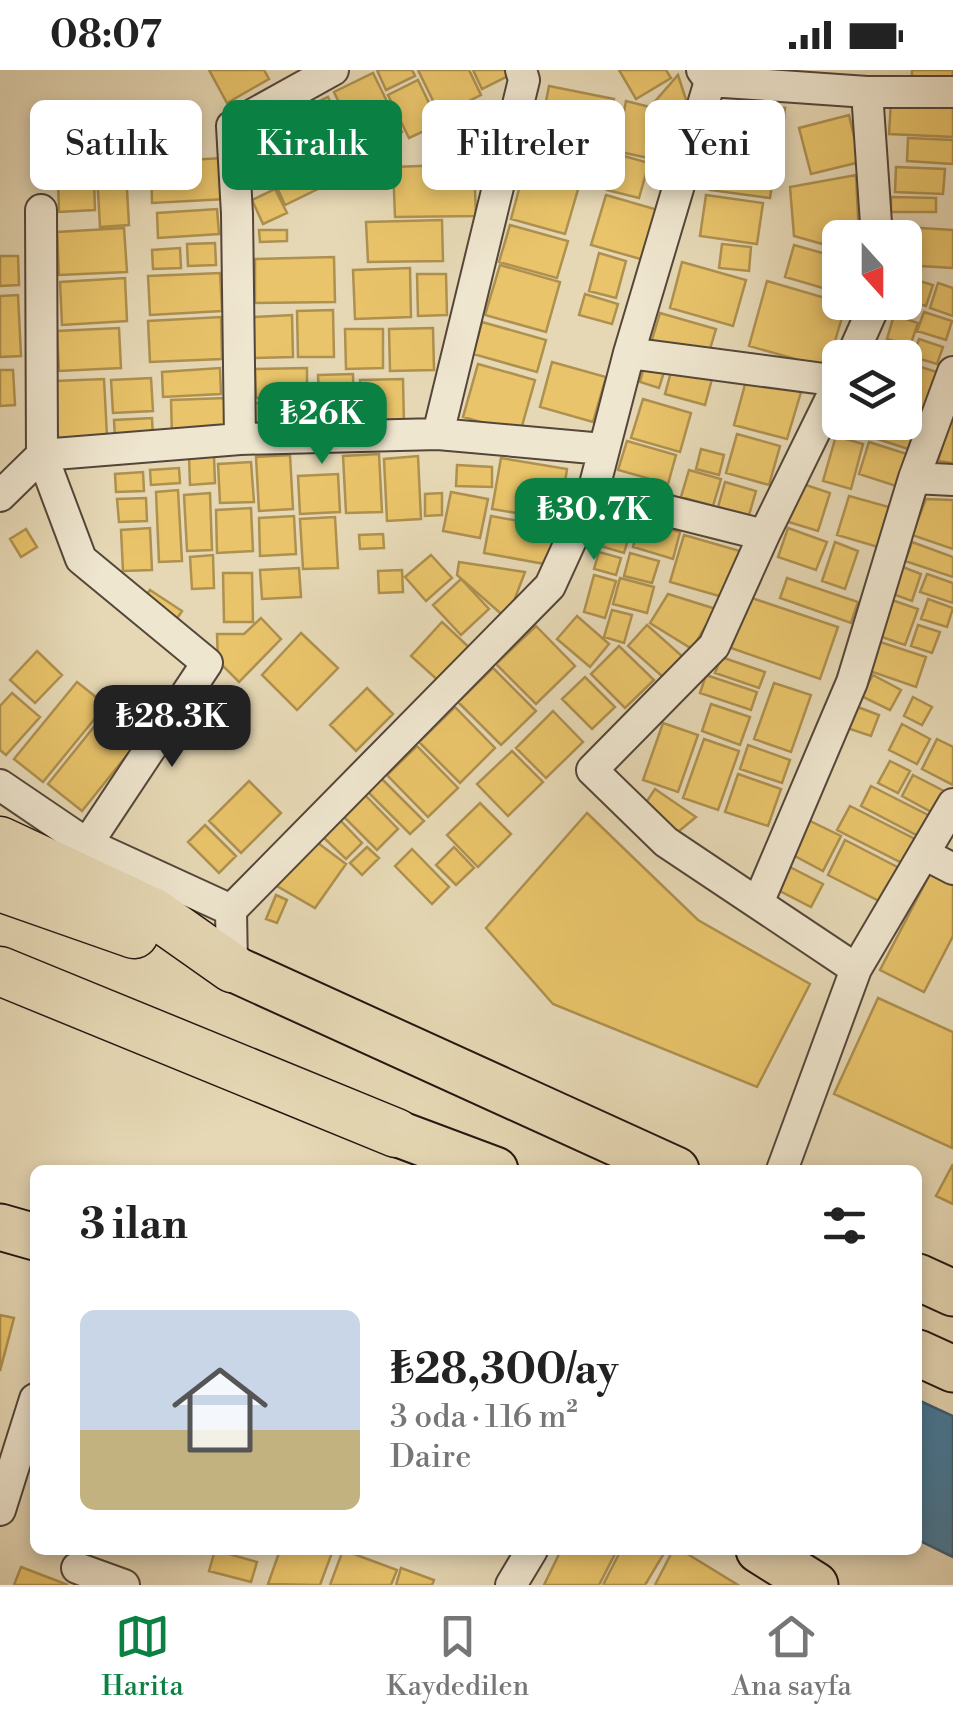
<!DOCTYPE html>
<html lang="tr">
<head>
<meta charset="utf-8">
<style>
  body { margin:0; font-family:"Libre Bodoni",serif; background:#f2f2f2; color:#222; height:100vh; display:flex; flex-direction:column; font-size:38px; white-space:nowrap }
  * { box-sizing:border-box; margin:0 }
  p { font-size:32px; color:#767676 }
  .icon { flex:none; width:55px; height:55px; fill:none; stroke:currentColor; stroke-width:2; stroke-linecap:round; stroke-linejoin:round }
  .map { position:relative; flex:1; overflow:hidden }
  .sheet { position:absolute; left:30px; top:1095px; width:892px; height:390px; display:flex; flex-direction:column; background:#fff; border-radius:15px; box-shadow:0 5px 15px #0003 }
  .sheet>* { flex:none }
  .hud { position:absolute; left:30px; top:30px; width:895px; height:90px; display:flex; gap:20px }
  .needle { width:65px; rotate:159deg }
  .controls { position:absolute; left:822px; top:150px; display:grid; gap:20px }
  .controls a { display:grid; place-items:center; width:100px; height:100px; border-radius:15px; background:#fff; box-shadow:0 5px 15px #0003; font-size:50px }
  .price { position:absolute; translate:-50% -85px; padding:0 22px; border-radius:20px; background:#0b8043; color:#fff; font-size:32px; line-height:65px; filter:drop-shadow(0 2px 5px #0008) }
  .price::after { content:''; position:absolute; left:50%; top:60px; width:30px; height:22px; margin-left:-15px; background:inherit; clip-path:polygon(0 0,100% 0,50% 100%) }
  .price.on { background:#222; color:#fff }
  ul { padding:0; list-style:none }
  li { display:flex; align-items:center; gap:30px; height:250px; padding:0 50px }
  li+li { border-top:2px solid #e0e0e0 }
  li span { display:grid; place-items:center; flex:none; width:280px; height:200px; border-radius:15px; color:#555 }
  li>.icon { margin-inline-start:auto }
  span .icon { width:120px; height:120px; fill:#fffc; stroke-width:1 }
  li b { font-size:42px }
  h2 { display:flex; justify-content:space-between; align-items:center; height:120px; padding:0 50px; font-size:42px }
  .pill { padding:0 35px; border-radius:15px; background:#fff; box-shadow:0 5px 15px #0003; font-size:35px; line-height:90px }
  .pill.on { background:#0b8043; color:#fff }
  .status { display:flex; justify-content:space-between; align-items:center; height:70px; padding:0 50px; background:#fff; direction:ltr }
  .status svg { height:28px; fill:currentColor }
  .menu { display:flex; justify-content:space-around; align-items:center; height:140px; border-top:2px solid #e0e0e0; background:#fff; font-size:28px; color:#767676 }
  .menu a { display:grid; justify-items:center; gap:5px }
  .menu .on { color:#0b8043 }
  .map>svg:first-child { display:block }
</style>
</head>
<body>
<div class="status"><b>08:07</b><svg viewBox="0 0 49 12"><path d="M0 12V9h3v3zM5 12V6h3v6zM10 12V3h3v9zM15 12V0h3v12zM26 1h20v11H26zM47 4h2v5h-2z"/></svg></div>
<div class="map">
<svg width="953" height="1515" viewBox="0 0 953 1515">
  <rect width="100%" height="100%" fill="#e6d8b5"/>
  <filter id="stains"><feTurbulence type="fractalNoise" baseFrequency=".002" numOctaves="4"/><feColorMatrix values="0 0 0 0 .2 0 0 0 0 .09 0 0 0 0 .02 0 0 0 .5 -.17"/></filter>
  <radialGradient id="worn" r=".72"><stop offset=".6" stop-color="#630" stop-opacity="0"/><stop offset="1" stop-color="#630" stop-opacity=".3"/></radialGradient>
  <path fill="#e9c46a" stroke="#ae904f" stroke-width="2.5" d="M 209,0 L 264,0 L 269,9 L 227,33 Z
    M 377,0 L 412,0 L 415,6 L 386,20 Z
    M 418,0 L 469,0 L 481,25 L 440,45 Z
    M 473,0 L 510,0 L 512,4 L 482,19 Z
    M 619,0 L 666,0 L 671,8 L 636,29 Z
    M 912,0 L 953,0 L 952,13 L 912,10 Z
    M 373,3 L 402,62 L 362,81 L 334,22 Z
    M 678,5 L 690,42 L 676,94 L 616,81 L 626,31 L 650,37 Z
    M 418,10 L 439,54 L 409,68 L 388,25 Z
    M 549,16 L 614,29 L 605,70 L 541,57 Z
    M 328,27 L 346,64 L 303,85 L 285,47 Z
    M 891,31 L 953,35 L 953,67 L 889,64 Z
    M 731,34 L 785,38 L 780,90 L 726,85 Z
    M 849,45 L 860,92 L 811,104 L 799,58 Z
    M 287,63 L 302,92 L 269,108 L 254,79 Z
    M 540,65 L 565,73 L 558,96 L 533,89 Z
    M 908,68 L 953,70 L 953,94 L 907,91 Z
    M 334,79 L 344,100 L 321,111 L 311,91 Z
    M 617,84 L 649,93 L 639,128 L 607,120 Z
    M 715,86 L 775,94 L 770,128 L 710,120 Z
    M 223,88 L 226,129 L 152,133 L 151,92 Z
    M 474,94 L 476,146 L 395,147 L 393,97 Z
    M 309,96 L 320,118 L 285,135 L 275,113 Z
    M 896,97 L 945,99 L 943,124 L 895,122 Z
    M 524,101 L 579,116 L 565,164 L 511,149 Z
    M 126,102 L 129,155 L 100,157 L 97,104 Z
    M 856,105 L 859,168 L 840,168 L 840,179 L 794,166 L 790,117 Z
    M 94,109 L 95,140 L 59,142 L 58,111 Z
    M 275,119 L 287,143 L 263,154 L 252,130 Z
    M 606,125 L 658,140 L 644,190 L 591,175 Z
    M 706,125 L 763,133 L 757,174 L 700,166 Z
    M 891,127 L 936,128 L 936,142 L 891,142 Z
    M 217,139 L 219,164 L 158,168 L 157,143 Z
    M 442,150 L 443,191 L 368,192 L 366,152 Z
    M 510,155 L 568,171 L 557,208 L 499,192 Z
    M 904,157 L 953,160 L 953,198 L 905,195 Z
    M 124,158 L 127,202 L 59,205 L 57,162 Z
    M 259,160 L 287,160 L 287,171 L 260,172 Z
    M 215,173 L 216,195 L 188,196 L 187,174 Z
    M 722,174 L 751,177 L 749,201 L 719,198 Z
    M 794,175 L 840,188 L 840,223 L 785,207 Z
    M 180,178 L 181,198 L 153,199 L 152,180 Z
    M 599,183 L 626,191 L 616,228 L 589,221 Z
    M 0,186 L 18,186 L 19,215 L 0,216 Z
    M 334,187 L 335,232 L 255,233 L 255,189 Z
    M 682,192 L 746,210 L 733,256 L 670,238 Z
    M 500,195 L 560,212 L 546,262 L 485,245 Z
    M 410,198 L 411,247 L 355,249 L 353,200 Z
    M 220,203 L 222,241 L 150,245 L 148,206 Z
    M 417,204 L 446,204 L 447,245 L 418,246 Z
    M 906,207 L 933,215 L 926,236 L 905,230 Z
    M 125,208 L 127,251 L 62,255 L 60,212 Z
    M 767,211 L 846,234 L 827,298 L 749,276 Z
    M 938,213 L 953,218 L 953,246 L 930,238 Z
    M 585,224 L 618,234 L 612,254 L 579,245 Z
    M 18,225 L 21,286 L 0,287 L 0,226 Z
    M 333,240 L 334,287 L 298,287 L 297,241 Z
    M 924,242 L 952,251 L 946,270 L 917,261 Z
    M 660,243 L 716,259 L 707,289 L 651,273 Z
    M 292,245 L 293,287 L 253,288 L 252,247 Z
    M 894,245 L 918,253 L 910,276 L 887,269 Z
    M 221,247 L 222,289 L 150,292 L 148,251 Z
    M 482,252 L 546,270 L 537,302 L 473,284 Z
    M 119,258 L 121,298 L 59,301 L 57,261 Z
    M 433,258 L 434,300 L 390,301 L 389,259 Z
    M 345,259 L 383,259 L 383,298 L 346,299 Z
    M 919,269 L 943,277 L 937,294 L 913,287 Z
    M 881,272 L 899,277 L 896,288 L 876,288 Z
    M 552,292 L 606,307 L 593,352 L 540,337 Z
    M 905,292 L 937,302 L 924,342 L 905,336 Z
    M 645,293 L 665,299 L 659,318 L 640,312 Z
    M 478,294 L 535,310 L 520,363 L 463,347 Z
    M 220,298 L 221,324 L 163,327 L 162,302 Z
    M 307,298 L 307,328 L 256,328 L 255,299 Z
    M 672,298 L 712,309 L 705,335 L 665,324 Z
    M 0,300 L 13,300 L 15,335 L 0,336 Z
    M 353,304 L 354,354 L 320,355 L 318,305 Z
    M 747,307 L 801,322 L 787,369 L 734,355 Z
    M 151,308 L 153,341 L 113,343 L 111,310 Z
    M 104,309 L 107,366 L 58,368 L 55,311 Z
    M 403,309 L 404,356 L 361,357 L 360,310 Z
    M 225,328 L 227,363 L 172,366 L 171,330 Z
    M 643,329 L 691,343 L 680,382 L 631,368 Z
    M 304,332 L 304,360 L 252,361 L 251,333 Z
    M 953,342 L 953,393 L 938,391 Z
    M 152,348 L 153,367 L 115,369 L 114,350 Z
    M 905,348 L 917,352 L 908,379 L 859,363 L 862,352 L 905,352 Z
    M 737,364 L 780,376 L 769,415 L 726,403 Z
    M 836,366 L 863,374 L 851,419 L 823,411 Z
    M 627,371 L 676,385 L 668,414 L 618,400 Z
    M 869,372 L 907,384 L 896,416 L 859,404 Z
    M 701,379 L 724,385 L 719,405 L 696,399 Z
    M 379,384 L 382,442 L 346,443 L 343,386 Z
    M 290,385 L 293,439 L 259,441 L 256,387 Z
    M 214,386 L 215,413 L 190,415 L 189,387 Z
    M 418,386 L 421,449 L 387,451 L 384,389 Z
    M 501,388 L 567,399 L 559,450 L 492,439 Z
    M 251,392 L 254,432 L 220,433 L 218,394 Z
    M 457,395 L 492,397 L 492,417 L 456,416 Z
    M 179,398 L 180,413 L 151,415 L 150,400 Z
    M 689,400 L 721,409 L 713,436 L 681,427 Z
    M 143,402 L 144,421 L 116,422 L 115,404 Z
    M 338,404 L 340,442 L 300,444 L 298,406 Z
    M 725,412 L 756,421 L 749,445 L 718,437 Z
    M 797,412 L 830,423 L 818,461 L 785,451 Z
    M 178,420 L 182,491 L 159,492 L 156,422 Z
    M 451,422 L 488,429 L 480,468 L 443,461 Z
    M 210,423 L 212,480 L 187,481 L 184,425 Z
    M 442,423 L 442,445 L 425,446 L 425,424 Z
    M 849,426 L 889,437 L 878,477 L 837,465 Z
    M 146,428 L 147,451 L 119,452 L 117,429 Z
    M 926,429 L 953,430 L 953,479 L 912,465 Z
    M 601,436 L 635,446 L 624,483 L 590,473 Z
    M 251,438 L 253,481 L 217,483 L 216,440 Z
    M 294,446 L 296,484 L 260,486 L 259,448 Z
    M 491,446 L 557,458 L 550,495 L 484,483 Z
    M 335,447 L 338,498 L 303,499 L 300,449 Z
    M 640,450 L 680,462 L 673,489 L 633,477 Z
    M 150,458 L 152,500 L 123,501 L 121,460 Z
    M 788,458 L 827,472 L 816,500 L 778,487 Z
    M 26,459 L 37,477 L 21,487 L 10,469 Z
    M 383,464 L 384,478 L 360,479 L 359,465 Z
    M 684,465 L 740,481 L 726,528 L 670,512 Z
    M 835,472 L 858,481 L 845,519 L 822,511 Z
    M 912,472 L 953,487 L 953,507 L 905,491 Z
    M 599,482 L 621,488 L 616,505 L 594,499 Z
    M 630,483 L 659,491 L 652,513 L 624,506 Z
    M 213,485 L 214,518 L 192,519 L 190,487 Z
    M 431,485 L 452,508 L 426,531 L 405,507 Z
    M 459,492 L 525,502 L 507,549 L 457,505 Z
    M 900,496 L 921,504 L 912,531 L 890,523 Z
    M 299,498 L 301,527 L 262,529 L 260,500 Z
    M 402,500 L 403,522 L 379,523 L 378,501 Z
    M 223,503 L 252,503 L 253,552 L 224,552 Z
    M 927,504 L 953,513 L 953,533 L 920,522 Z
    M 594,505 L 616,511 L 605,548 L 584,542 Z
    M 620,508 L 654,517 L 647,543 L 613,534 Z
    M 787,508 L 858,532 L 851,553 L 780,528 Z
    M 461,509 L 489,539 L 461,565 L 433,535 Z
    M 150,520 L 182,541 L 174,553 L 141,532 Z
    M 668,524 L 716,539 L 692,579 L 650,553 Z
    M 749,527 L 838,557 L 820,609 L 731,578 Z
    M 889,529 L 918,539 L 905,575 L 876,565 Z
    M 928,529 L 953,538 L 947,557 L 921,549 Z
    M 612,540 L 632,545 L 624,573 L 604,567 Z
    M 577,546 L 609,574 L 590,597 L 557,569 Z
    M 261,548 L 281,569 L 239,612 L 218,591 L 217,564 L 244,564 Z
    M 442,552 L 473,581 L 442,614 L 411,586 Z
    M 647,555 L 683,587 L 664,608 L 628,576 Z
    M 918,555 L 940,562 L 932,583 L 911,576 Z
    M 536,556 L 575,596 L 536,634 L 496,594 Z
    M 301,563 L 338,598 L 297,640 L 262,605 Z
    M 874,570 L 926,587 L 916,617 L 864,599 Z
    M 619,576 L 654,610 L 625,638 L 591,604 Z
    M 37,581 L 62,605 L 35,633 L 10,610 Z
    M 721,587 L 765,602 L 759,618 L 715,603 Z
    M 493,598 L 536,641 L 501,675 L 458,632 Z
    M 706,605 L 757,622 L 751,640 L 700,623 Z
    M 873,605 L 901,620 L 890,640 L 861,626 Z
    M 585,607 L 615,637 L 592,659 L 562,629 Z
    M 77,612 L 106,635 L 43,712 L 14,689 Z
    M 774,613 L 811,625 L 791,682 L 754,669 Z
    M 367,618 L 393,644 L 356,681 L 330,655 Z
    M 12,623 L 40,647 L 6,685 L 0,680 L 0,636 Z
    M 913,627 L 932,637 L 922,655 L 904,646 Z
    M 711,634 L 750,647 L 740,675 L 702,661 Z
    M 855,636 L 879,645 L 871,666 L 847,658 Z
    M 455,637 L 495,678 L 460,713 L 419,672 Z
    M 553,641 L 583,672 L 546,708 L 516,678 Z
    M 97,653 L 131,680 L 82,741 L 48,714 Z
    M 663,653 L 698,665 L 678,722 L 643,710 Z
    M 902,654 L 930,669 L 917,694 L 889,680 Z
    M 704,669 L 739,681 L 718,740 L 683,728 Z
    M 937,669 L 953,677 L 953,715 L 922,699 Z
    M 748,675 L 790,690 L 782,713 L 740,699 Z
    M 417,676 L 458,718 L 428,747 L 387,705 Z
    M 512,681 L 543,712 L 508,746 L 477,714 Z
    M 890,691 L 910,701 L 898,723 L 878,713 Z
    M 738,704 L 781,719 L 768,756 L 725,742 Z
    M 913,705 L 946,722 L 935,744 L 902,726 Z
    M 380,707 L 424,751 L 410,764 L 367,721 Z
    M 249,711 L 281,743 L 241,783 L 209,751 Z
    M 871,716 L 932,747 L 922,768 L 861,736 Z
    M 655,719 L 696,747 L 673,766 L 643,737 Z
    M 365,725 L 398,759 L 377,780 L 343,746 Z
    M 480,733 L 511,764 L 478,797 L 447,765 Z
    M 850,736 L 919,771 L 906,795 L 837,760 Z
    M 587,743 L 698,850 L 810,914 L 757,1017 L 553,934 L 486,858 Z
    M 340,750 L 362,773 L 346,789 L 323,767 Z
    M 808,750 L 841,766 L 823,801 L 791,784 Z
    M 205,755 L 236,786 L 219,803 L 188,772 Z
    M 314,770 L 346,794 L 315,838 L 270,812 Z
    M 845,770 L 905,801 L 887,835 L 828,805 Z
    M 367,777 L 379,788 L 362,805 L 350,793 Z
    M 454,777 L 474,798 L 456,815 L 436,795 Z
    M 412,779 L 449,817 L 432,834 L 395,796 Z
    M 786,795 L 823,814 L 811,837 L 774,818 Z
    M 933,798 L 953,808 L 953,866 L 924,922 L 880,900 Z
    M 276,825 L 287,830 L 277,853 L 266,849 Z
    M 878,928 L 953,962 L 952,1078 L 834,1024 Z
    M 953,1094 L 953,1134 L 936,1126 Z
    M 0,1245 L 14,1248 L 0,1301 Z
    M 215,1480 L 257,1492 L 251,1512 L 209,1501 Z
    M 280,1480 L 333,1480 L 320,1515 L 268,1514 Z
    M 343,1480 L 397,1500 L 391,1515 L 330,1515 Z
    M 561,1480 L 617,1480 L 599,1515 L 544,1515 Z
    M 621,1480 L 666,1480 L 645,1515 L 603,1515 Z
    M 673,1480 L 681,1480 L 738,1515 L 655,1515 Z
    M 21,1497 L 68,1515 L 14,1515 Z
    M 401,1498 L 434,1510 L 432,1515 L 396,1515 Z"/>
  <path fill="#457b9d" stroke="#3b5d73" stroke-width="2.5" d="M 918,1330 L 953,1346 L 953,1487 L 918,1470 Z"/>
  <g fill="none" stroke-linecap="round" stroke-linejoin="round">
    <g stroke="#54463a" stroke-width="34">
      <path id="minor" d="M 710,11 L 867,22 L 953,22
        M 867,22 L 877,168
        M 41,140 L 42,385 L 81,489 L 207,593 L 87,774
        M 629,283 L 839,311
        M 851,288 L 876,232
        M 438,364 L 524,10 L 521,0
        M 240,369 L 237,144 L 232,56 L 333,0
        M 914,408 L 953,410
        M 593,422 L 764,465
        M 0,426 L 42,385 L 240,369 L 438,364 L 603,379
        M 0,715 L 87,774 L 231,840
        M 924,784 L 953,799
        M 758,833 L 852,612 L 914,408 L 953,302
        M 232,898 L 231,840 L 550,516 L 593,422 L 629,283 L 710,11 L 702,0
        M 856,899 L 953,734
        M 782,1100 L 856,899 L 666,772 L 592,700 L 714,576 L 764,465 L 840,310
        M 0,1440 L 35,1329
        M 77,1498 L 124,1515
        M 511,1515 L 532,1480"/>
    </g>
    <g stroke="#231611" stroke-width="49">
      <path id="primary" d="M 232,898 L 676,1100
        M 396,1063 L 495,1100
        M 0,1157 L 35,1167
        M 918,1207 L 953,1223
        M 918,1283 L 953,1299
        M 759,1480 L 815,1515"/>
    </g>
    <g stroke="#231611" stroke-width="51">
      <path id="trunk" d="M 0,771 L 154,843 L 232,898
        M 0,817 L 134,864
        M 0,901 L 396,1063"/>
    </g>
    <use href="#minor" stroke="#efe6cf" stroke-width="30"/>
    <use href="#primary" stroke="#e6d8b5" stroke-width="45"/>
    <use href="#trunk" stroke="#e6d8b5" stroke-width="48"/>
  </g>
  <rect width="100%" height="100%" filter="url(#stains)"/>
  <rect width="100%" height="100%" fill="url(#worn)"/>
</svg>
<div class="controls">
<a><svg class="needle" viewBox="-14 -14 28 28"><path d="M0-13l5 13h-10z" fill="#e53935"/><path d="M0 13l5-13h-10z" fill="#767676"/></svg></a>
<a><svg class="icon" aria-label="layers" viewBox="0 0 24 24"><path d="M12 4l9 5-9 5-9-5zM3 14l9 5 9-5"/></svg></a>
</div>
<b class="price" style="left:322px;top:397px">₺26K</b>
<b class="price" style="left:594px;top:493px">₺30.7K</b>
<b class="price on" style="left:172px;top:700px">₺28.3K</b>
<div class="hud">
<a class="pill">Satılık</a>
<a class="pill on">Kiralık</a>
<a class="pill">Filtreler</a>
<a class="pill">Yeni</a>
</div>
<section class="sheet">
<h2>3 ilan<svg class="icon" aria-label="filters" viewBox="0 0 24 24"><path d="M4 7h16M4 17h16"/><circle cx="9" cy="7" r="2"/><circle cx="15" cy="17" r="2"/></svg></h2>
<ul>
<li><span style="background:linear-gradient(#c9d6e8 60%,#c2b280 0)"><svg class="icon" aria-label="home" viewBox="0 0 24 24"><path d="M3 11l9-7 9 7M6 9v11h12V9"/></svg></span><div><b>₺28,300/ay</b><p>3 oda · 116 m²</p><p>Daire</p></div></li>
</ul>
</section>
</div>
<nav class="menu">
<a class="on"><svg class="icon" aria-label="map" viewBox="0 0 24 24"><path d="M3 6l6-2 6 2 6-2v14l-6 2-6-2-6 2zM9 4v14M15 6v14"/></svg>Harita</a>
<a><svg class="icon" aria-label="saved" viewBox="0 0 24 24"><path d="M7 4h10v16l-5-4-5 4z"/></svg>Kaydedilen</a>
<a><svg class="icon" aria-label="home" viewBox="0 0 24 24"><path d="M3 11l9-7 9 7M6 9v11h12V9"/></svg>Ana sayfa</a>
</nav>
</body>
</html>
